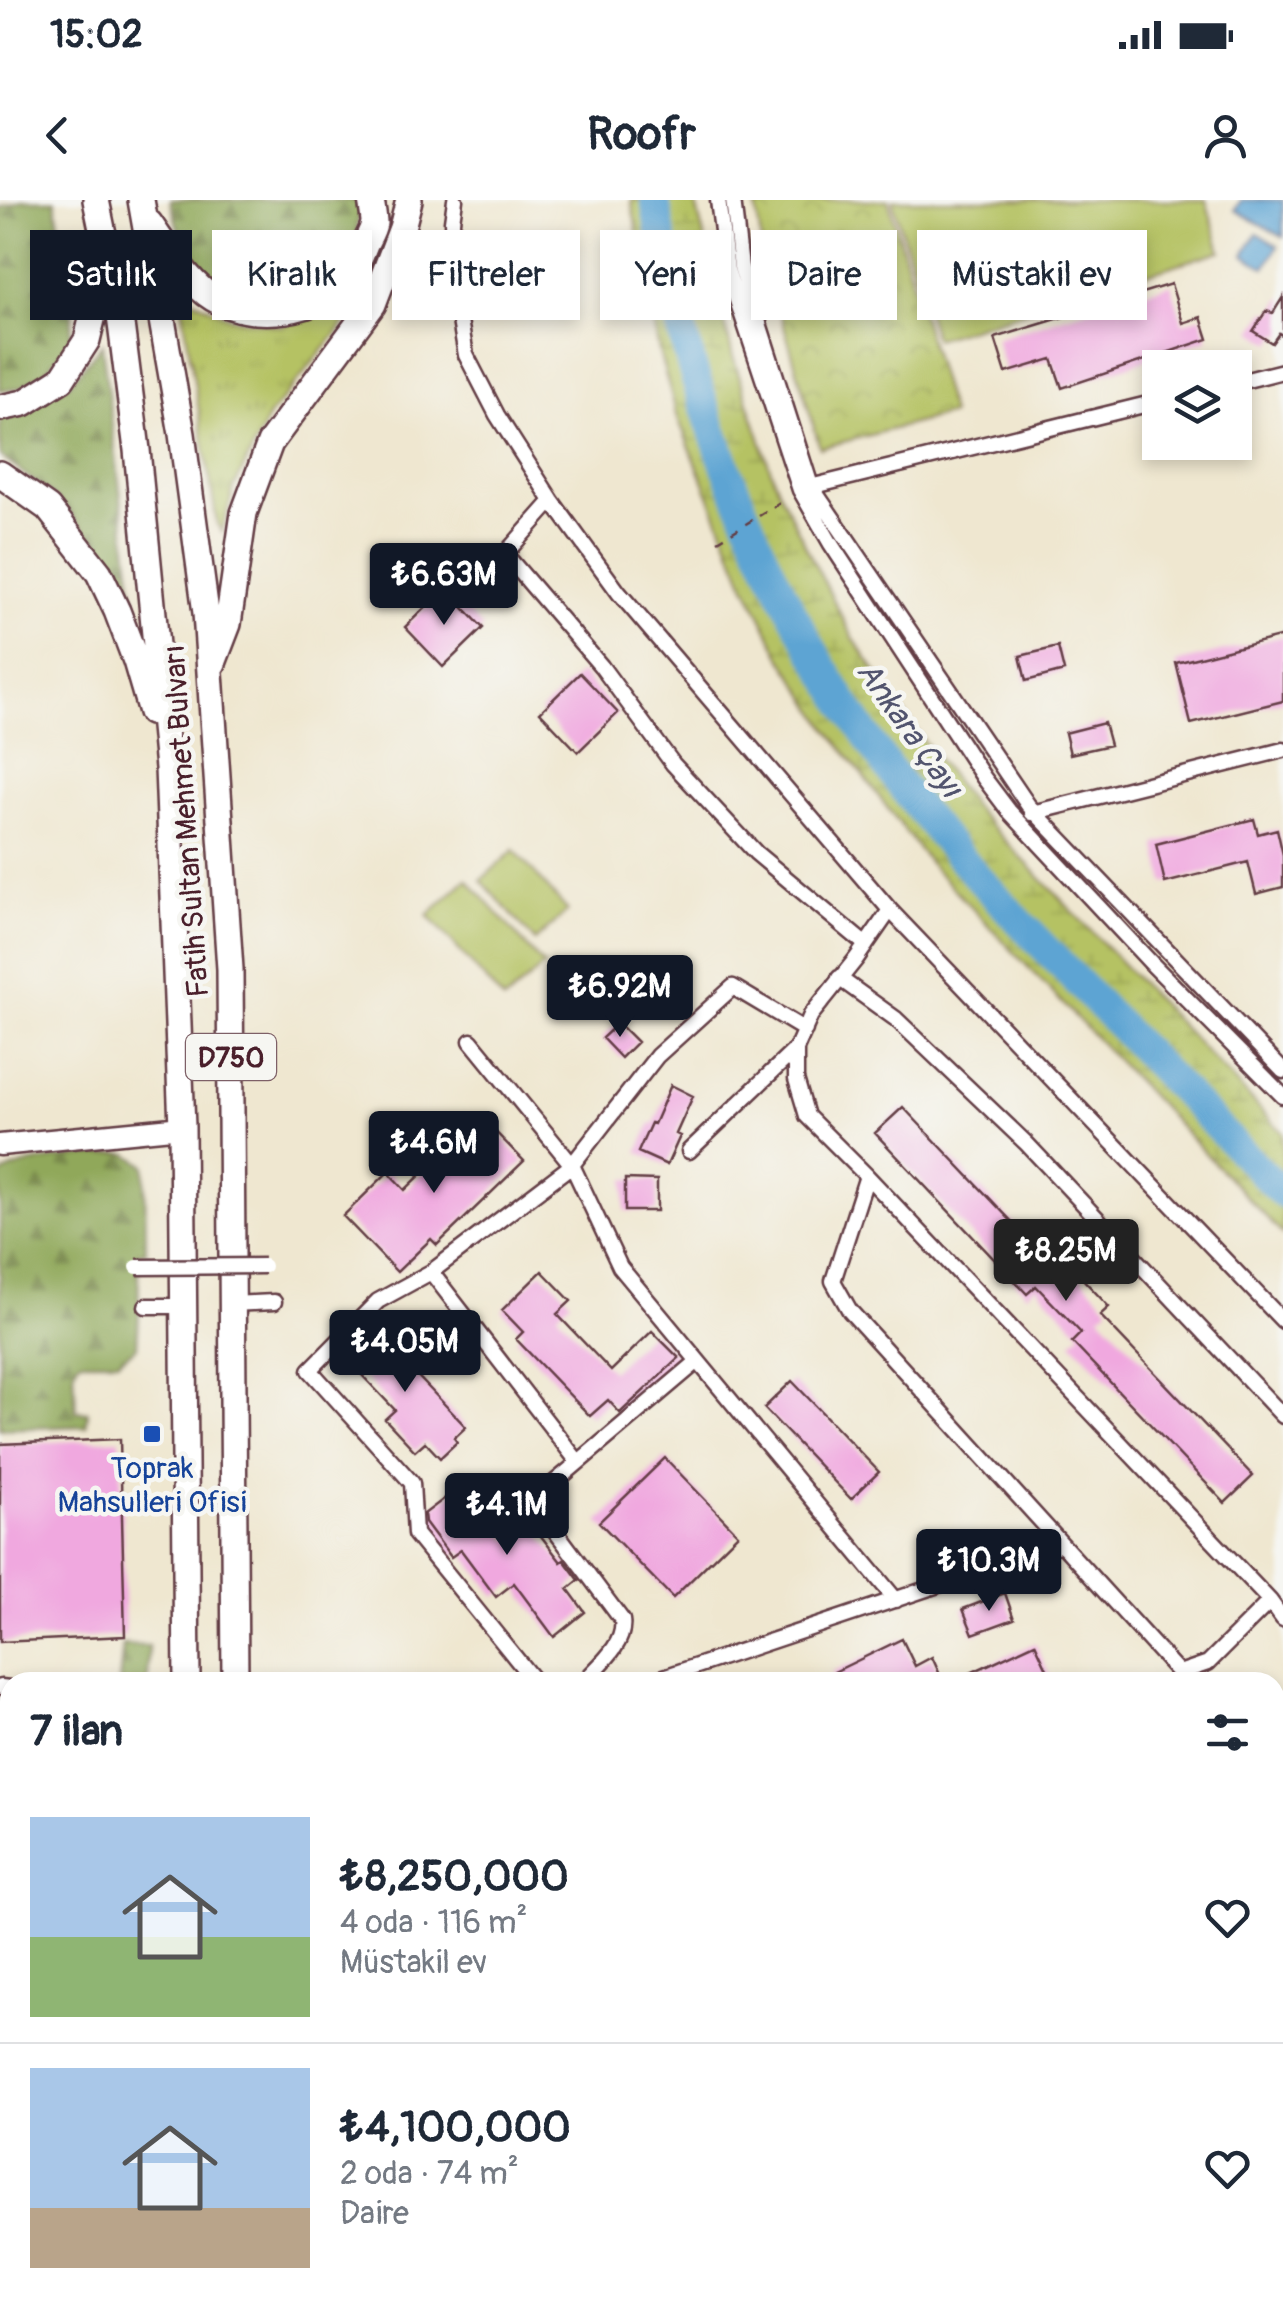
<!DOCTYPE html>
<html lang="tr">
<head>
<meta charset="utf-8">
<style>
  body { margin:0; font-family:Pangolin,sans-serif; background:#f2f2f3; color:#1f2937; height:100vh; display:flex; flex-direction:column; font-size:38px; white-space:nowrap }
  * { box-sizing:border-box; margin:0 }
  p { font-size:32px; color:#747a83 }
  .icon { flex:none; width:55px; height:55px; fill:none; stroke:currentColor; stroke-width:2; stroke-linecap:round; stroke-linejoin:round }
  .map { position:relative; flex:1; overflow:hidden }
  .drawer { position:absolute; left:0px; top:1472px; width:1285px; height:642px; display:flex; flex-direction:column; background:#fff; border-radius:30px 30px 0 0; box-shadow:0 5px 15px #0003 }
  .drawer>* { flex:none }
  .guide { position:absolute; left:30px; top:30px; width:1225px; height:90px; display:flex; gap:20px }
  .buttons { position:absolute; left:1142px; top:150px; display:grid; gap:20px }
  .buttons a { display:grid; place-items:center; width:110px; height:110px; border-radius:0px; background:#fff; box-shadow:0 5px 15px #0003; font-size:50px }
  .price { position:absolute; translate:-50% -85px; padding:0 22px; border-radius:10px; background:#111827; color:#fff; font-size:32px; line-height:65px; filter:drop-shadow(0 2px 5px #0008) }
  .price::after { content:''; position:absolute; left:50%; top:60px; width:30px; height:22px; margin-left:-15px; background:inherit; clip-path:polygon(0 0,100% 0,50% 100%) }
  .price.active { background:#222; color:#fff }
  ul { padding:0; list-style:none }
  li { display:flex; align-items:center; gap:30px; height:250px; padding:0 30px }
  li+li { border-top:2px solid #e0e1e3 }
  li span { display:grid; place-items:center; flex:none; width:280px; height:200px; border-radius:0px; color:#555 }
  li>.icon { margin-inline-start:auto }
  span .icon { width:120px; height:120px; fill:#fffc; stroke-width:1 }
  li b { font-size:42px }
  h2 { display:flex; justify-content:space-between; align-items:center; height:120px; padding:0 30px; font-size:42px }
  .tag { padding:0 35px; border-radius:0px; background:#fff; box-shadow:0 5px 15px #0003; font-size:35px; line-height:90px }
  .tag.active { background:#111827; color:#fff }
  .status { display:flex; justify-content:space-between; align-items:center; height:70px; padding:0 50px; background:#fff; direction:ltr }
  .status svg { height:28px; fill:currentColor }
  header { display:flex; justify-content:space-between; align-items:center; height:130px; padding:0 30px; background:#fff; font-size:45px; font-weight:700 }
  .map>svg:first-child { display:block }
</style>
</head>
<body>
<div class="status"><b>15:02</b><svg viewBox="0 0 49 12"><path d="M0 12V9h3v3zM5 12V6h3v6zM10 12V3h3v9zM15 12V0h3v12zM26 1h20v11H26zM47 4h2v5h-2z"/></svg></div>
<header><svg class="icon" aria-label="back" viewBox="0 0 24 24"><path d="M15 5l-7 7 7 7"/></svg>Roofr<svg class="icon" aria-label="person" viewBox="0 0 24 24"><circle cx="12" cy="8" r="4"/><path d="M4 21q1-7 8-7t8 7"/></svg></header>
<div class="map">
<svg width="1283" height="2113" viewBox="0 0 1283 2113">
  <defs>
    <pattern id="grass-tufts" width="24" height="20" patternUnits="userSpaceOnUse" patternTransform="scale(2.5)"><rect width="24" height="20" fill="#b5c264"/><path d="M3 7l-1-3M5 7V3M7 7l1-3M15 17l-1-3M17 17v-4M19 17l1-3" fill="none" stroke="#9da657"/></pattern>
    <pattern id="forest-firs" width="22" height="20" patternUnits="userSpaceOnUse" patternTransform="scale(2.5)"><rect width="22" height="20" fill="#90a85a"/><path d="M5 1l3.5 6h-7zM16 11l3.5 6h-7z" fill="#78884b"/></pattern>
    <pattern id="wetland-marsh" width="20" height="14" patternUnits="userSpaceOnUse" patternTransform="scale(2.5)"><rect width="20" height="14" fill="#b5c264"/><path d="M1 5h8M5 5V1M11 12h8M15 12V8" fill="none" stroke="#9da657"/></pattern>
    <pattern id="park-crowns" width="20" height="18" patternUnits="userSpaceOnUse" patternTransform="scale(2.5)"><rect width="20" height="18" fill="#b5c264"/><path d="M2 6a3 3 0 1 1 6 0M12 15a3 3 0 1 1 6 0" fill="none" stroke="#9da657"/></pattern>
  </defs>
  <rect width="100%" height="100%" fill="#f6f6f2"/>
  <filter id="ink" filterUnits="userSpaceOnUse"><feTurbulence type="fractalNoise" baseFrequency=".01" numOctaves="2"/><feDisplacementMap in="SourceGraphic" scale="20" xChannelSelector="R" yChannelSelector="G"/><feConvolveMatrix kernelMatrix="1 2 1 2 8 2 1 2 1" color-interpolation-filters="sRGB"/></filter>
  <filter id="wash" filterUnits="userSpaceOnUse"><feTurbulence type="fractalNoise" baseFrequency=".0048" numOctaves="4" result="noise"/><feDisplacementMap in="SourceGraphic" scale="40" xChannelSelector="R" yChannelSelector="G"/><feGaussianBlur stdDeviation="2.25" result="paint"/><feColorMatrix in="noise" values="0 0 0 0 0 0 0 0 0 0 0 0 0 0 0 0 0 1.4 0 .05"/><feComposite in="paint" operator="in"/></filter>
  <g filter="url(#wash)">
    <rect width="100%" height="100%" fill="#efe7d0"/>
    <path fill="url(#grass-tufts)" stroke="#807048" stroke-width="2.5" d="M 377,68 L 351,116 L 269,216 L 234,288 L 222,332 L 217,324 L 181,100 L 194,100 L 232,118 L 281,126 L 327,109 L 366,74 Z"/>
    <path fill="url(#forest-firs)" stroke="#6d6442" stroke-width="2.5" d="M 23,0 L 55,0 L 73,108 L 70,141 L 45,173 L 19,188 L 0,190 L 0,8 Z
      M 170,0 L 360,0 L 357,34 L 331,76 L 288,98 L 247,94 L 208,78 L 182,42 Z
      M 102,144 L 134,402 L 94,340 L 55,297 L 0,256 L 0,213 L 68,185 Z
      M 120,953 L 128,954 L 145,965 L 146,1052 L 138,1053 L 139,1114 L 137,1147 L 118,1161 L 79,1161 L 74,1170 L 76,1211 L 88,1212 L 86,1226 L 0,1229 L 0,976 C 25,957 88,956 120,953 Z
      M 123,1445 L 149,1446 L 148,1482 L 119,1482 Z
      M 0,1559 L 10,1559 L 10,1703 L 0,1703 Z"/>
    <path fill="url(#wetland-marsh)" stroke="#807048" stroke-width="2.5" d="M 631,0 L 695,0 L 733,157 L 774,280 L 809,353 L 855,441 L 918,533 L 977,611 L 1283,933 L 1283,1035 L 929,663 L 827,528 L 781,457 L 744,382 L 678,218 L 659,152 Z"/>
    <path fill="url(#park-crowns)" stroke="#807048" stroke-width="2.5" d="M 755,0 L 888,0 L 951,214 L 820,248 L 763,55 Z"/>
    <path fill="#b5c264" stroke="#807048" stroke-width="2.5" d="M 892,0 L 1206,0 L 1221,51 L 935,139 Z
      M 514,650 L 568,711 L 535,741 L 481,680 Z
      M 467,679 L 544,766 L 504,801 L 428,715 Z"/>
    <path fill="#5da4d3" stroke="#54627f" stroke-width="2.5" d="M 1241,0 L 1283,0 L 1283,37 L 1235,10 Z
      M 1257,33 L 1278,46 L 1265,68 L 1244,55 Z"/>
    <g fill="none" stroke-linecap="round" stroke-linejoin="round">
      <path stroke="#5da4d3" stroke-width="30" d="M 655,0 C 686,208 773,410 897,580 C 948,649 1008,710 1068,772 C 1139,846 1210,921 1283,994"/>
    </g>
    <g id="blocks">
      <path fill="#f0a8df" d="M 1171,84 L 1183,123 L 1201,117 L 1208,139 L 1062,188 L 1052,159 L 1006,173 L 995,138 Z
        M 1283,97 L 1283,136 L 1279,133 L 1272,143 L 1253,131 L 1266,111 L 1273,113 Z
        M 445,388 L 483,428 L 443,467 L 405,427 Z
        M 1283,436 L 1283,501 L 1191,524 L 1176,463 Z
        M 1058,447 L 1064,471 L 1026,481 L 1020,456 Z
        M 580,473 L 618,513 L 578,552 L 540,512 Z
        M 1104,523 L 1110,545 L 1070,554 L 1065,533 Z
        M 1254,619 L 1258,634 L 1277,629 L 1283,655 L 1283,687 L 1256,694 L 1248,662 L 1165,683 L 1156,644 Z
        M 618,823 L 637,842 L 621,858 L 602,838 Z
        M 671,885 L 693,896 L 676,934 L 680,936 L 667,965 L 638,952 L 651,923 L 654,924 Z
        M 903,907 L 1055,1067 L 1064,1059 L 1109,1107 L 1100,1115 L 1253,1276 L 1225,1303 L 1072,1142 L 1081,1133 L 1036,1086 L 1027,1094 L 875,933 Z
        M 481,917 L 524,961 L 437,1045 L 431,1039 L 397,1072 L 343,1016 L 388,972 L 405,990 Z
        M 625,979 L 657,980 L 657,1011 L 625,1011 Z
        M 542,1071 L 571,1101 L 557,1114 L 611,1171 L 652,1131 L 679,1158 L 620,1213 L 608,1200 L 590,1216 L 516,1139 L 523,1132 L 502,1110 Z
        M 369,1125 L 466,1227 L 454,1238 L 457,1242 L 440,1258 L 425,1242 L 415,1251 L 385,1219 L 395,1210 L 342,1154 Z
        M 792,1181 L 879,1272 L 851,1299 L 764,1208 Z
        M 120,1239 L 125,1436 L 0,1442 L 0,1244 Z
        M 665,1258 L 738,1334 L 673,1398 L 599,1322 Z
        M 465,1283 L 508,1340 L 531,1323 L 561,1362 L 564,1360 L 579,1380 L 568,1389 L 585,1412 L 554,1437 L 514,1383 L 496,1397 L 461,1350 L 451,1357 L 425,1322 L 424,1314 Z
        M 1005,1393 L 1014,1419 L 973,1434 L 963,1409 Z
        M 902,1439 L 915,1466 L 932,1457 L 941,1477 L 929,1482 L 836,1482 L 832,1473 Z
        M 1035,1443 L 1053,1482 L 951,1482 Z"/>
    </g>
  </g>
  <g filter="url(#ink)">
    <use href="#blocks" fill-opacity="0" stroke="#633d44" stroke-width="2.5"/>
    <g fill="none" stroke-linecap="round" stroke-linejoin="round">
      <g stroke="#633d44" stroke-width="12">
        <path id="lane" d="M 167,2105 L 169,2113"/>
      </g>
      <g stroke="#633d44" stroke-width="19">
        <path id="street" d="M 455,0 L 452,21 L 455,92 L 466,155 L 497,215 L 552,301 L 619,393 L 890,710 L 1283,1121
          M 718,0 L 727,70 L 800,290 L 831,344 L 984,578 L 1009,611 L 1153,765 L 1283,896
          M 733,0 L 741,67 L 811,286 L 1028,605 L 1283,871
          M 1235,183 L 1283,171
          M 806,288 L 1160,201
          M 552,301 L 505,354 L 601,466 L 673,564 L 756,653 L 866,745
          M 1032,613 L 1283,550
          M 890,710 L 856,759 L 811,815 L 796,849 L 796,879 L 807,916 L 867,976 L 1270,1401 L 1283,1419
          M 839,778 L 896,819 L 1027,944 L 1283,1216
          M 471,841 L 572,965 L 620,1067 L 896,1400
          M 689,951 L 796,849
          M 867,976 L 833,1081 L 850,1111 L 1179,1473 L 1208,1463 L 1270,1401
          M 431,1072 L 578,1262
          M 232,1104 L 274,1102
          M 146,1106 L 183,1106
          M 535,1482 L 415,1334 L 412,1283 L 310,1170 L 378,1101 L 431,1072 L 572,965 L 657,856 L 733,787 L 805,830
          M 584,1482 C 599,1465 626,1444 622,1420 L 542,1313 L 540,1300 L 548,1288 L 698,1161
          M 649,1482 L 1061,1344
          M 1,1487 L 10,1488
          M 1275,1899 L 1283,1899
          M 494,2113 L 516,2105"/>
      </g>
      <g stroke="#633d44" stroke-width="25">
        <path id="secondary" d="M 0,945 L 182,927
          M 0,1723 L 10,1723"/>
      </g>
      <g stroke="#633d44" stroke-width="30">
        <path id="highway" d="M 96,0 L 120,116 L 137,250 L 168,568 L 182,927 L 187,1482
          M 141,0 L 182,234 L 206,413 L 230,769 L 235,1482
          M 149,23 C 166,47 183,75 207,94 C 242,121 312,116 342,84 C 352,72 360,58 365,44 C 368,38 373,30 374,23 C 374,16 372,7 371,0
          M 0,208 L 24,203 L 62,179 L 87,140 L 95,107 L 94,50
          M 0,274 L 48,308 L 99,373 L 117,411 L 136,461 L 151,512
          M 213,463 L 228,424 L 244,313 L 270,243 L 373,104 L 402,28 L 409,0
          M 191,2105 L 191,2113
          M 239,2105 L 239,2113"/>
      </g>
      <path stroke="#633d44" stroke-width="2.5" stroke-dasharray="8 8" stroke-linecap="butt" d="M 718,341 L 785,300"/>
      <use href="#lane" stroke="#fff" stroke-width="8"/>
      <use href="#street" stroke="#fff" stroke-width="14"/>
      <use href="#secondary" stroke="#fff" stroke-width="20"/>
      <use href="#highway" stroke="#fff" stroke-width="25"/>
      <g stroke="#633d44" stroke-width="19" stroke-linecap="butt">
        <path id="street-bridge" d="M 137,1067 L 264,1066"/>
      </g>
      <use href="#street-bridge" stroke="#fff" stroke-width="14"/>
    </g>
  </g>
  <rect fill="#1a4fb4" stroke="#f6f6f2" stroke-width="4" x="142" y="1224" width="20" height="20" rx="5"/>
  <g text-anchor="middle" stroke-width="9" stroke-linejoin="round" paint-order="stroke">
    <rect fill="#f6f6f2" stroke="#7e6067" stroke-width="2.5" x="186" y="834" width="90" height="46" rx="8"/>
    <g font-size="28" font-weight="bold" fill="#4a1f2b">
      <text x="231" y="867">D750</text>
    </g>
    <g font-size="30" fill="#4a1f2b" stroke="#f6f6f2">
      <text transform="translate(186 621) rotate(-94)" y="10">Fatih Sultan Mehmet Bulvarı</text>
    </g>
    <g font-size="30" fill="#164399" stroke="#f6f6f2">
      <text x="152" y="1278">Toprak<tspan x="152" dy="34">Mahsulleri Ofisi</tspan></text>
    </g>
    <g font-size="32" font-style="italic" fill="#52546e" stroke="#f6f6f2">
      <text transform="translate(910 529) rotate(55)" y="11">Ankara Çayı</text>
    </g>
  </g>
</svg>
<div class="buttons">
<a><svg class="icon" aria-label="layers" viewBox="0 0 24 24"><path d="M12 4l9 5-9 5-9-5zM3 14l9 5 9-5"/></svg></a>
</div>
<b class="price" style="left:444px;top:428px">₺6.63M</b>
<b class="price" style="left:620px;top:840px">₺6.92M</b>
<b class="price" style="left:434px;top:996px">₺4.6M</b>
<b class="price active" style="left:1066px;top:1104px">₺8.25M</b>
<b class="price" style="left:405px;top:1195px">₺4.05M</b>
<b class="price" style="left:507px;top:1358px">₺4.1M</b>
<b class="price" style="left:989px;top:1414px">₺10.3M</b>
<div class="guide">
<a class="tag active">Satılık</a>
<a class="tag">Kiralık</a>
<a class="tag">Filtreler</a>
<a class="tag">Yeni</a>
<a class="tag">Daire</a>
<a class="tag">Müstakil ev</a>
</div>
<section class="drawer">
<h2>7 ilan<svg class="icon" aria-label="filters" viewBox="0 0 24 24"><path d="M4 7h16M4 17h16"/><circle cx="9" cy="7" r="2"/><circle cx="15" cy="17" r="2"/></svg></h2>
<ul>
<li><span style="background:linear-gradient(#a9c7e8 60%,#8fb573 0)"><svg class="icon" aria-label="home" viewBox="0 0 24 24"><path d="M3 11l9-7 9 7M6 9v11h12V9"/></svg></span><div><b>₺8,250,000</b><p>4 oda · 116 m²</p><p>Müstakil ev</p></div><svg class="icon" aria-label="heart" viewBox="0 0 24 24"><path d="M12 20l-8-8c-3-5 5-10 8-4 3-6 11-1 8 4z"/></svg></li>
<li><span style="background:linear-gradient(#a9c7e8 70%,#b9a48a 0)"><svg class="icon" aria-label="home" viewBox="0 0 24 24"><path d="M3 11l9-7 9 7M6 9v11h12V9"/></svg></span><div><b>₺4,100,000</b><p>2 oda · 74 m²</p><p>Daire</p></div><svg class="icon" aria-label="heart" viewBox="0 0 24 24"><path d="M12 20l-8-8c-3-5 5-10 8-4 3-6 11-1 8 4z"/></svg></li>
</ul>
</section>
</div>
</body>
</html>
